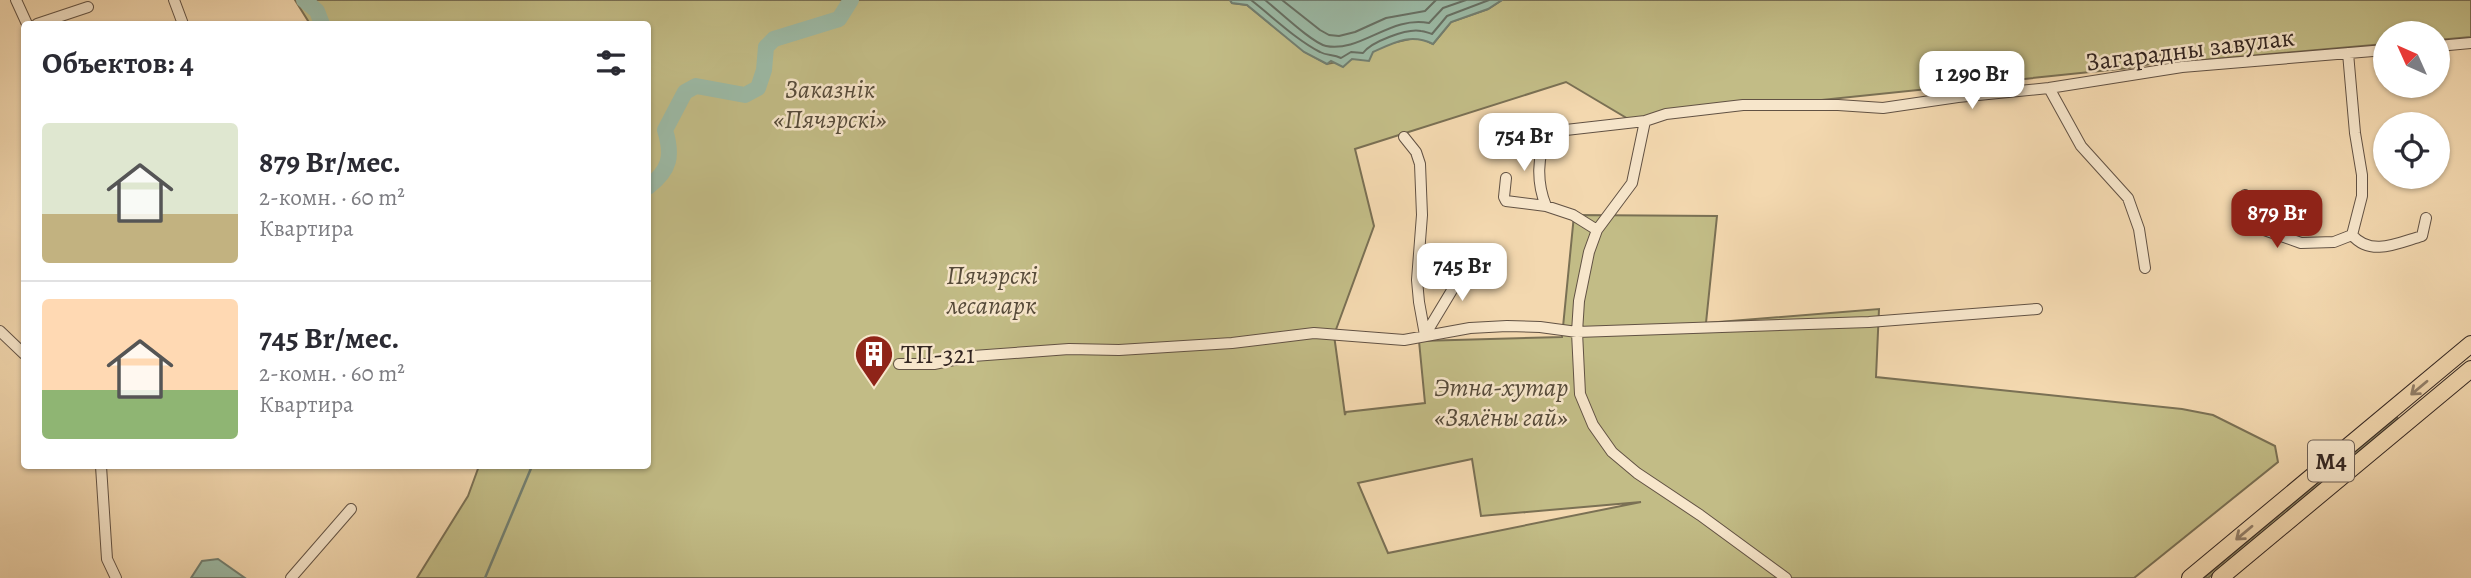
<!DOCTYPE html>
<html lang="ru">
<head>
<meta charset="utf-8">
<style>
  body { margin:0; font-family:Alegreya,serif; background:#f7f7f7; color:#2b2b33; height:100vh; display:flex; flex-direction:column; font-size:26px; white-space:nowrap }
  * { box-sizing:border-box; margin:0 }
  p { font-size:23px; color:#7c7c81 }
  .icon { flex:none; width:38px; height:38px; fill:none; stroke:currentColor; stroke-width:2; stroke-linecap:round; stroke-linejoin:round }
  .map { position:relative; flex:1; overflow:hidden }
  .details { position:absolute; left:21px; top:21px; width:630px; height:448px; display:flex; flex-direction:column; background:#fff; border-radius:7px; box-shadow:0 2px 5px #0004 }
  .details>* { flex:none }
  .needle { width:46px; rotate:315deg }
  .fabs { position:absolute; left:2373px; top:21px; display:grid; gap:14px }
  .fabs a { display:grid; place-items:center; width:77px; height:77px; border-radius:50%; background:#fff; box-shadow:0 2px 5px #0004; font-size:35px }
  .price { position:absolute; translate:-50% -60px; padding:0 16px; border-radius:14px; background:#fff; color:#222; font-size:23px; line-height:46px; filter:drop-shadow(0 2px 4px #0008) }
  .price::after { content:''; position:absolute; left:50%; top:42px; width:21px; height:16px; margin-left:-10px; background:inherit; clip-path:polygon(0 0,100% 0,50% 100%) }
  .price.current { background:#8f2418; color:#fff }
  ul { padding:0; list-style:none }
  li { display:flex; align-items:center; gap:21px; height:175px; padding:0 21px }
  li+li { border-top:2px solid #e1e1e2 }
  li span { display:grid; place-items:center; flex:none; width:196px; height:140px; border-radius:7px; color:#555 }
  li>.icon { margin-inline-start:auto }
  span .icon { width:84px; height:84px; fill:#fffc; stroke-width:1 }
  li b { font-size:30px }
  h2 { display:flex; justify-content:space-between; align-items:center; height:84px; padding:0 21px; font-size:30px }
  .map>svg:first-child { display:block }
</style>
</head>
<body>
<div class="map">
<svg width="2471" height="578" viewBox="0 0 2471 578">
  <rect width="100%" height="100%" fill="#f3d8af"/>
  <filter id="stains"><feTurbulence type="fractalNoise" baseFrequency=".00286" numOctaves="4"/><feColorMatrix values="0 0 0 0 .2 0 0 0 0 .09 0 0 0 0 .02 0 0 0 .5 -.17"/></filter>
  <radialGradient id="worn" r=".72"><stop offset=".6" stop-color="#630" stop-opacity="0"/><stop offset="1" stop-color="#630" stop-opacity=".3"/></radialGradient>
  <path fill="#c2bc86" stroke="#7a7054" stroke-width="2" fill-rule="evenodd" d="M 295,0 L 1230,0 L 1232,3 L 1247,5 L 1305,52 L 1327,64 L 1352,59 L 1392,43 L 1419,37 L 1433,44 L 1451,22 L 1488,9 L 1502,0 L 2471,0 L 2471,37 L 2438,40 L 2438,33 L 2385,33 L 2385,44 L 2171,63 L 2166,55 L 2154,55 L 2150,64 L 2129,68 L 1630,120 L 1566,82 L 1355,149 L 1374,226 L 1334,335 L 1345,415 L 1346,412 L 1425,403 L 1419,341 L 1562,337 L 1574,215 L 1717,216 L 1706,323 L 1879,309 L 1876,377 L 2182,409 L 2213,415 L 2275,446 L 2278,462 L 2134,578 L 417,578 L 468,496 L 479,466 L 648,466 L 648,24 L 310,24 ZM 1472,459 L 1481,516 L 1641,502 L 1388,553 L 1358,483 Z
    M 2397,417 L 2398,419 L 2208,578 L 2204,578 Z"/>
  <path fill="#9cbba7" stroke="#727f71" stroke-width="2" d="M 1230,0 L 1502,0 L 1488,9 L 1451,22 L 1433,44 C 1411,33 1395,42 1373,52 L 1369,61 L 1352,59 L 1343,67 L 1331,61 L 1327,64 L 1304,52 L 1247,5 L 1232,3 Z
    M 218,559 L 245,578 L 191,578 L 202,561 Z"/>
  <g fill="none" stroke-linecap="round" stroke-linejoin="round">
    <path stroke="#677064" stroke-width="2" d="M 1251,0 C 1273,17 1295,39 1320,52 C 1327,56 1333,54 1341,58 L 1351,52 L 1363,53 C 1371,42 1407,28 1421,31 C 1425,31 1428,33 1432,34 L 1447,16 L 1489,0
      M 1265,0 C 1278,10 1312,43 1326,46 C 1360,53 1391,15 1429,23 L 1443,8 L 1466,0
      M 1282,0 L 1320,30 L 1329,35 L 1339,36 L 1355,32 L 1386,18 L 1425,11 L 1436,0"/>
    <path stroke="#727f71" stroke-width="2.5" d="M 485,578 L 532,466"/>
    <path stroke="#9cbba7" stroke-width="16" d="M 304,0 L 317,11 L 322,24
      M 648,187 C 670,170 673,156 665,130 L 685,92 L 696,86 L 745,95 L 758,88 L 764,70 L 766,47 L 774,39 L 839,19 L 851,0"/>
    <g stroke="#625244" stroke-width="12">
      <path id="street" d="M 16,0 L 27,24
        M 174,0 L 183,24
        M 37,24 L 88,7
        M 2438,46 L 2471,43
        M 2348,53 L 2355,133 L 2362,175 L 2362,196 L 2352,235 C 2371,257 2398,243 2422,236 L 2426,218
        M 2049,88 L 2081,146 L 2128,198 L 2139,229 L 2145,268
        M 1645,121 L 1632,183 L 1597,230 L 1589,252 L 1579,301 L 1577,332 L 1580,394 L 1593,425 L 1612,452 L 1637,473 L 1700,515 L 1786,578
        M 1404,137 L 1416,152 L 1420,164 L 1422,215 L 1417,280 L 1419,302 L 1425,335
        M 1506,178 L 1504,197 L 1506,201 L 1546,206 L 1573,215 L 1597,230
        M 2245,195 L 2247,217 L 2253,226 L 2301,243 L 2334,242 L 2352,235
        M 1546,206 C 1537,184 1536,155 1549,134 L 1557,131 L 1645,121 L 1666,114 L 1743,105 L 1838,105 L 1883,108 L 1958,97 L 2049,88 L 2182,67 L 2385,50
        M 0,331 L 24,354
        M 1425,335 L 1472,257
        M 899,364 L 934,364 L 973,356 L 1069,349 L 1119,350 L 1232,343 L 1314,333 L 1404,340 L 1470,328 L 1507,326 L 1540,327 L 1577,332 L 1869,322 L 2037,309
        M 101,466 L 107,559 L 116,578
        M 291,578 L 351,509"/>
    </g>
    <g stroke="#322521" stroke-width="18">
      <path id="primary" d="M 2190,578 L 2471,344
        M 2220,578 L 2471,369"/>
    </g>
    <use href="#street" stroke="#f7e6cb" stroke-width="10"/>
    <use href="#primary" stroke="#f3d8af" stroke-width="16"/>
  </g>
  <defs><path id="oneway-shaft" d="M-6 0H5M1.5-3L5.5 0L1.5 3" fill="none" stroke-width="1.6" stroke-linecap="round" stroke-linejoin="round" transform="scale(1.75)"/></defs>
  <g stroke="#927e68">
    <use href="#oneway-shaft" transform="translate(2419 388) rotate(140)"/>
    <use href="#oneway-shaft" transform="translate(2244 533) rotate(140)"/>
  </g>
  <defs>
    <g id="building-pin" transform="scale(2.0125)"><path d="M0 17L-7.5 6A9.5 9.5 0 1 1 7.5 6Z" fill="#8f2418" stroke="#f7e6cb"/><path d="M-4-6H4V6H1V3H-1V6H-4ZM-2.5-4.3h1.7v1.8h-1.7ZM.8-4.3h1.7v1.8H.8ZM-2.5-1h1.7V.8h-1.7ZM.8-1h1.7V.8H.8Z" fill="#fff"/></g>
  </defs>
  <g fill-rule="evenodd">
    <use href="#building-pin" x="874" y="354"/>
  </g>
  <g text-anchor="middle" stroke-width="5" stroke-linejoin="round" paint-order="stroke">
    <rect fill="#f7e6cb" stroke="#6d5f54" stroke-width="2" x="2308" y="440.5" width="46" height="41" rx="5"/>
    <g font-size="24" font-weight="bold" fill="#322521">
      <text x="2331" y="469">М4</text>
    </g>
    <g font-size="26" fill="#322521" stroke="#f7e6cb">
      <text transform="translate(2190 49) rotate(-7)" y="9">Загарадны завулак</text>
    </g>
    <g font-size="26" font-style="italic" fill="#564b3a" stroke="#f7e6cb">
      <text x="830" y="98">Заказнік<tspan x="830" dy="30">«Пячэрскі»</tspan></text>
      <text x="992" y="284">Пячэрскі<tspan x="992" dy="30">лесапарк</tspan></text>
      <text x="1501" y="396">Этна-хутар<tspan x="1501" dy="30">«Зялёны гай»</tspan></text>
    </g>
    <g font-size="26" fill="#322521" stroke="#f7e6cb" text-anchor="start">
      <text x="901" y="363">ТП-321</text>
    </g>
  </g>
  <rect width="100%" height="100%" filter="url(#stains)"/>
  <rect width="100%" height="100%" fill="url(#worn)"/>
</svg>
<div class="fabs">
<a><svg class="needle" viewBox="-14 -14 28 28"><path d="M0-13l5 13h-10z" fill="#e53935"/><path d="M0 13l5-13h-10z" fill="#7c7c81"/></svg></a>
<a><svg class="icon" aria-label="locate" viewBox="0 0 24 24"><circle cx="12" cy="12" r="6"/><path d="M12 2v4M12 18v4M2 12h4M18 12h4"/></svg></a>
</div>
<b class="price" style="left:1972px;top:111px">1 290 Br</b>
<b class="price" style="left:1524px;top:173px">754 Br</b>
<b class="price current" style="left:2277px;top:250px">879 Br</b>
<b class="price" style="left:1462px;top:303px">745 Br</b>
<section class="details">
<h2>Объектов: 4<svg class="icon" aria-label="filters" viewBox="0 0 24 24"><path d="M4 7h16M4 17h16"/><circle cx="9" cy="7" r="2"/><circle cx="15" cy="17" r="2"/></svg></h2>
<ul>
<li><span style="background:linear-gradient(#dfe7d0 65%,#c2b280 0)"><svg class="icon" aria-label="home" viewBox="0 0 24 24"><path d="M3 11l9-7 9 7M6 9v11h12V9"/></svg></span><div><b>879 Br/мес.</b><p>2-комн. · 60 m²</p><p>Квартира</p></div></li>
<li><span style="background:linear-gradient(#ffd9b3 65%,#8fb573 0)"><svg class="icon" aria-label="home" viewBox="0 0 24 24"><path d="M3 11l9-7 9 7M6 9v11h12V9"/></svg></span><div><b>745 Br/мес.</b><p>2-комн. · 60 m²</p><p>Квартира</p></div></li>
</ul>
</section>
</div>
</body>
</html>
